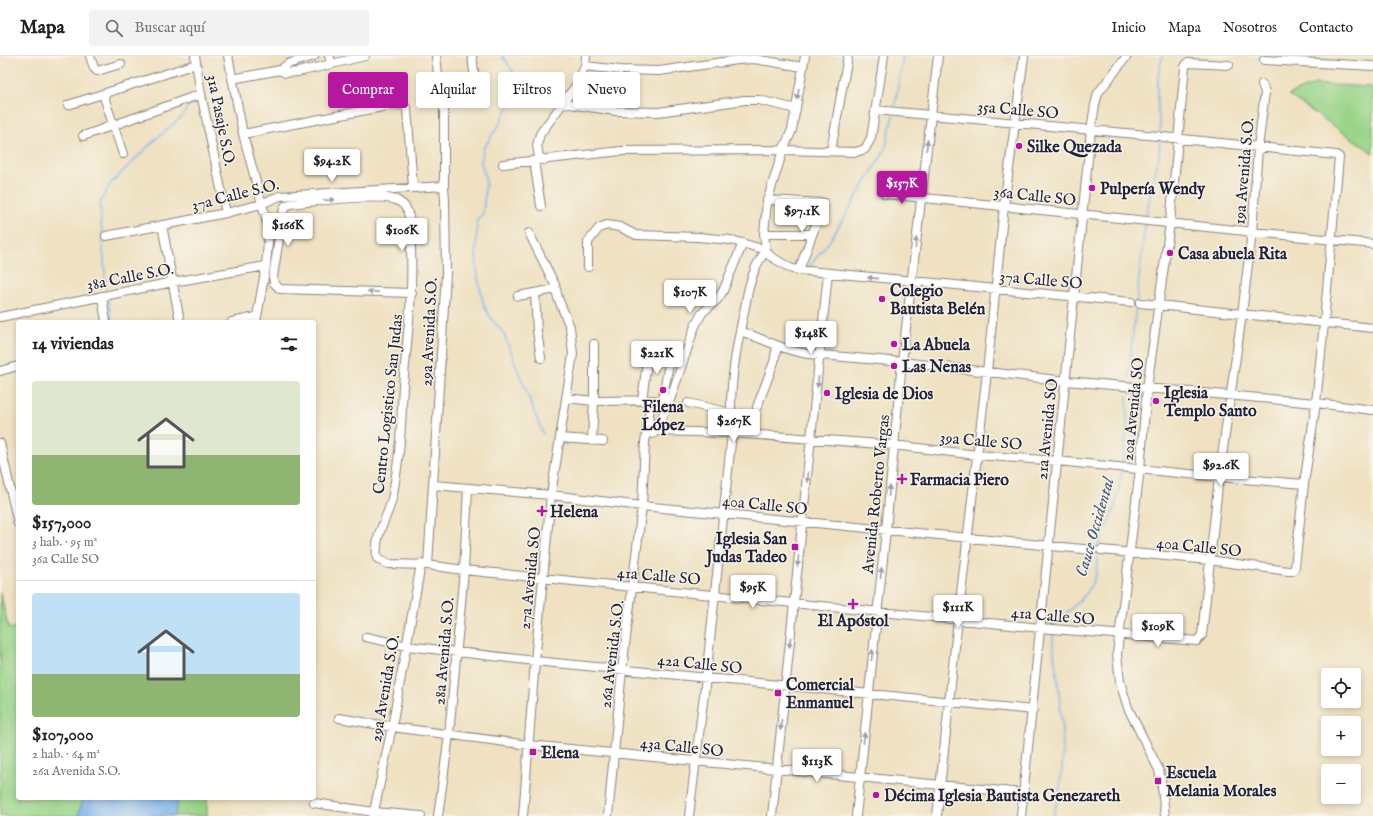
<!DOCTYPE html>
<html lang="es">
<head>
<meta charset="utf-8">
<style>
  body { margin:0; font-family:"IM FELL English",serif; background:#f2f2f2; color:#202124; height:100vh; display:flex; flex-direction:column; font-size:15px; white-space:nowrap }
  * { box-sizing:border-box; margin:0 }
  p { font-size:13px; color:#757577 }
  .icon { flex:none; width:22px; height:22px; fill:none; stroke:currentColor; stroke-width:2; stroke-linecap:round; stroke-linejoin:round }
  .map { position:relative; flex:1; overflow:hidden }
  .sheet { position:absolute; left:16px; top:264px; width:300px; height:480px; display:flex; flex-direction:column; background:#fff; border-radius:4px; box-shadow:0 2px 6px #0003 }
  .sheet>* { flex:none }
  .hud { position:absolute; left:328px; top:16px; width:380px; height:36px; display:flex; gap:8px }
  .tools { position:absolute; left:1321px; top:612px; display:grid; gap:8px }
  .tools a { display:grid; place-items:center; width:40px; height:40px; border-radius:4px; background:#fff; box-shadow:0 2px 6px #0003; font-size:20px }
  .price { position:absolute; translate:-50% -34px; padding:0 9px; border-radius:4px; background:#fff; color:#222; font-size:13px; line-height:26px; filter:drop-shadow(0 1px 2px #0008) }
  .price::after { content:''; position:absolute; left:50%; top:24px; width:12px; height:9px; margin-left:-6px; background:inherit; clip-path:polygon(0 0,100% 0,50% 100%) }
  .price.selected { background:#b5179e; color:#fff }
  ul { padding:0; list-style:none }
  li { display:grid; align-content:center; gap:8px; height:212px; padding:0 16px }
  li+li { border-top:1px solid #e0e0e0 }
  li span { display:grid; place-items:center; height:124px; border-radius:4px; color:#555 }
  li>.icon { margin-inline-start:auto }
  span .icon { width:72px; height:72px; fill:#fffc; stroke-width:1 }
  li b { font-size:17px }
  h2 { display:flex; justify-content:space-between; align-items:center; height:48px; padding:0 16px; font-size:17px }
  .chip { padding:0 14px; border-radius:4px; background:#fff; box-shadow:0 2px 6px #0003; font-size:14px; line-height:36px }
  .chip.selected { background:#b5179e; color:#fff }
  header { display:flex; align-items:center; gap:24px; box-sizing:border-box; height:56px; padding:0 20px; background:#fff; border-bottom:1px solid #e0e0e0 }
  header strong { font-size:19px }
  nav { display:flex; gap:22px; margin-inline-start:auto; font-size:14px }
  .search { width:280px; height:36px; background:#f2f2f2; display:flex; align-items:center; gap:10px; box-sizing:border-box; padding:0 14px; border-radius:4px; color:#757577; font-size:15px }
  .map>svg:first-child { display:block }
</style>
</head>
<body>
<header>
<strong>Mapa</strong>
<div class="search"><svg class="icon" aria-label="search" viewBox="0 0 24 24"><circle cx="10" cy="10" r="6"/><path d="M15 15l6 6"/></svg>Buscar aquí</div>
<nav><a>Inicio</a><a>Mapa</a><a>Nosotros</a><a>Contacto</a></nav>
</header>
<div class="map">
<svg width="1373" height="760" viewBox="0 0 1373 760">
  <rect width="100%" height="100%" fill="#f7f3e8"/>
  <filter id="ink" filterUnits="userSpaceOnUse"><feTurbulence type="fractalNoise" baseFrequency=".025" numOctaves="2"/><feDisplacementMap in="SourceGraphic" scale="8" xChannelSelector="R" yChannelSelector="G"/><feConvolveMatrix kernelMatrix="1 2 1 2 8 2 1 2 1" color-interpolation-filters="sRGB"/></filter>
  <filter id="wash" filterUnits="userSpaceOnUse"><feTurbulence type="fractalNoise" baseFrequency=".012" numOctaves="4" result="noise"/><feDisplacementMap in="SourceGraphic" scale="16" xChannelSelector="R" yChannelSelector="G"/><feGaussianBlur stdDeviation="0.9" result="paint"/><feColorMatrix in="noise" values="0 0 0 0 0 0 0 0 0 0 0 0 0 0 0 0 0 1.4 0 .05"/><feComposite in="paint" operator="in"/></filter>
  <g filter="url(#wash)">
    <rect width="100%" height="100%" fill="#efe1c1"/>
    <path fill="#99d488" stroke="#5e7b62" d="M 1315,28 L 1373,31 L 1373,98 L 1366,92 L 1288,39 Z
      M 0,536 L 9,573 L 18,570 L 18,742 L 207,742 L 207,760 L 0,760 Z"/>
    <path fill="#7db4ec" stroke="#506b94" d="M 83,742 L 178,742 L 175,760 L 78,760 Z"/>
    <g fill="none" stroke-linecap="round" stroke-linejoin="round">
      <path stroke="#7db4ec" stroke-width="1.5" d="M 502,0 L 509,9 L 516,21 L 510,47 L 499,69 L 483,93 L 481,106 L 486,125 L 483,158 L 477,163 L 476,201 L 478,223 L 484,250 L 493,265 L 503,276 L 543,378
        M 895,50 L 903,0
        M 1160,78 C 1160,64 1157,51 1157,37 C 1157,24 1159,12 1163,0
        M 1145,163 L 1159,100 L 1160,82
        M 809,211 L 831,183 L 885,94 L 893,59
        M 106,234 L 100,148 L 110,128 L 158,81 L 184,59 L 187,51 L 199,46
        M 108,243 L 112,266
        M 1128,322 L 1145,168
        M 1123,409 L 1127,369 L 1127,340
        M 1054,570 L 1087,537 L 1096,519 L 1098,490 L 1115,451 L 1122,414
        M 1053,760 C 1067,718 1063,670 1058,627 C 1056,609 1052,593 1053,575"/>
    </g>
  </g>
  <g filter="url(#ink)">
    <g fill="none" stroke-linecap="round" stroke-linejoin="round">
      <g stroke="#88827e" stroke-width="10">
        <path id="minor" d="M 90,0 L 94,12 L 97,15 L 121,8
          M 195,0 L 201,38 L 226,157
          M 228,0 L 243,78 L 269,174 L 266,210 L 256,266
          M 329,0 L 332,8
          M 436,0 L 440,37 L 442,39 L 445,40
          M 805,0 L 792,74 L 783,94 L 767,146 L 764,178 L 766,194 L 770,200 L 792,213 L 799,214 L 1131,246
          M 1264,4 L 1373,10
          M 585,10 L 620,14 L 659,15 L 738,4 L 754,3 L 803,11
          M 280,14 L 285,17 L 298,16 L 365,0
          M 232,23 L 280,14 L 288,8 L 314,0
          M 103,38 L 123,98
          M 563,47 L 616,55 L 658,56 L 745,44 L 759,44 L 796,53
          M 68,49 L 196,8
          M 875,54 L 1158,80
          M 243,78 L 387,50 L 404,49 L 407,53 L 413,131
          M 83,80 L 201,38
          M 831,95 L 848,0
          M 544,104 L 539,101 L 537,89 L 540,78 L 577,28 L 585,10 L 586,0
          M 534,105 L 541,150
          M 503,108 L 621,95 L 783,94 L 856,96 L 865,93 L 871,82 L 884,0
          M 885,138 L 1373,188
          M 767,144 L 824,147 L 799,214
          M 162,169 L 180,266
          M 764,178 L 812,178
          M 106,180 L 226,157 L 261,148 L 280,140 L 444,130
          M 588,211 L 588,186 L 599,172 L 607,169 L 620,171 L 636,179 L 698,181 L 731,184 L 766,194
          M 412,237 L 280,233 L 274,227 L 273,221 L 283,156 L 285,150 L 290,148 C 310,146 383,136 398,145 C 404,148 408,154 409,161 C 412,172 411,184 411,194 C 413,240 407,285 403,330 C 402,343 402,356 401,369 C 400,392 397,415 393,438 C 389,462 374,475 377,502 L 381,505 L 388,508 L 428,509 L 464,514 L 1041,572 L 1197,585 L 1202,579 L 1219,421 L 1242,258 L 1252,176 L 1258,92 L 1265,36 L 1262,28
          M 535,237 L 537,275 L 541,302
          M 102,240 L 106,266
          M 518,240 L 556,233
          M 1140,247 L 1373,272
          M 0,261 L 173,226 L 266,210
          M 232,266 L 256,261
          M 740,275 C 767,284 792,299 821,299 L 902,306 L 1066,325 L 1316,347 L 1373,354
          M 0,315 L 18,310
          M 566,342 L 594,345 L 670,344
          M 642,345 L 648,297 L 651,295 L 686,298
          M 662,345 L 671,297
          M 688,347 L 731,357
          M 757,351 L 774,306 L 777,290
          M 656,375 L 732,377 L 893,389 L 977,399 L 1057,405 L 1219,421 L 1304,428
          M 653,378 L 656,375 L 670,344 L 695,270 L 702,257 L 717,244 L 723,235 L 743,187
          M 560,382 L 603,385
          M 592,385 L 594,345 L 594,288
          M 0,387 L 18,468
          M 434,429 L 551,439 L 642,450 L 1093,494
          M 1101,494 L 1209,504 L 1288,515 L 1293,515 L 1295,511 L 1304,428 L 1316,347 L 1324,267 L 1339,101 L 1336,99 L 1163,81
          M 428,509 L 446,218 L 445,144 L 444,130 L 444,44 L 445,40 L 448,39 L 475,36 L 476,30 L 472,0
          M 366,581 L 407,590 L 535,605 L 1033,654
          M 339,662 L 392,671 L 529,689 L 1024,737
          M 314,747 L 374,756 L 421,760
          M 373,760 L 392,671 L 421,508
          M 438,760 L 449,679 L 464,514 L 468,432
          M 523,760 L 535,605 L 551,439 L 573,298 L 570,271 L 558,242 L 555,229 L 529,177
          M 608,760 L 622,614 L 642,450 L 645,386 L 651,345
          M 689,760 L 706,622 L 732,377 C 728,335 736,292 745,251 C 747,239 750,225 755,213 C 758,206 762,200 766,194
          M 772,760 L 828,217
          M 856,760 L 886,474 L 902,306 L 938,0
          M 937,760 L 958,563 L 987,316 L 1004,150 L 1024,0
          M 1021,760 L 1091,74 L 1095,49 L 1098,37 L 1127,0
          M 1165,760 L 1162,731 L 1159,714 L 1128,652 L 1120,626 L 1117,598 L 1140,413 L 1147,332 L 1170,167 L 1185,11 L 1187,7 L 1229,9"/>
      </g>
      <use href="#minor" stroke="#fff" stroke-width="8"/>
    </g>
    <defs><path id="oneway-solid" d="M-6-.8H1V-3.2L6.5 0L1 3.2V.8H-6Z"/></defs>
    <g fill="#9c9ca7">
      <use href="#oneway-solid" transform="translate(798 38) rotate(99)"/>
      <use href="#oneway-solid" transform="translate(927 89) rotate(-83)"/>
      <use href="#oneway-solid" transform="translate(329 144) rotate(-4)"/>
      <use href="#oneway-solid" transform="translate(916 187) rotate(-84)"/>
      <use href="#oneway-solid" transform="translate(873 222) rotate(-174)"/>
      <use href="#oneway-solid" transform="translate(373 236) rotate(-179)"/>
      <use href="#oneway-solid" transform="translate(818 326) rotate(96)"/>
      <use href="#oneway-solid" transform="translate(808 421) rotate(96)"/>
      <use href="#oneway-solid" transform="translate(889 435) rotate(-85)"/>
      <use href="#oneway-solid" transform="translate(798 505) rotate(96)"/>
      <use href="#oneway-solid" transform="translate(881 517) rotate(-84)"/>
      <use href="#oneway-solid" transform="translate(790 586) rotate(96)"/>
      <use href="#oneway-solid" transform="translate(872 599) rotate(-84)"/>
      <use href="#oneway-solid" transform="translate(781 669) rotate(96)"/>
      <use href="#oneway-solid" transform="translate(864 682) rotate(-84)"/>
    </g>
  </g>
  <g fill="#b5179e" stroke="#f7f3e8" stroke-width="1.5">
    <circle cx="1019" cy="90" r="4"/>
    <circle cx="1092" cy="132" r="4"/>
    <circle cx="1170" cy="197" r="4"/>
    <circle cx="882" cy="243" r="4"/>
    <circle cx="894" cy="288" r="4"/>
    <circle cx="894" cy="310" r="4"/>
    <circle cx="663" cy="334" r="4"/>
    <circle cx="827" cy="337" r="4"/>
    <circle cx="1156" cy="345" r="4"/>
    <path d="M900 417h4v4h4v4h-4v4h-4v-4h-4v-4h4z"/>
    <path d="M540 449h4v4h4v4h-4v4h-4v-4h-4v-4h4z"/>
    <rect x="791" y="487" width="8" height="8" rx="2"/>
    <path d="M851 542h4v4h4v4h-4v4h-4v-4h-4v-4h4z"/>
    <rect x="774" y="633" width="8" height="8" rx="2"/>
    <rect x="529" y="692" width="8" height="8" rx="2"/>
    <rect x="1154" y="721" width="8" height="8" rx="2"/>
    <circle cx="876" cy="739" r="4"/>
  </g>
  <g text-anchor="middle" stroke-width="3" stroke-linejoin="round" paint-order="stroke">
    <g font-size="16" fill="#22223b" stroke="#f7f3e8">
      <text transform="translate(1018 53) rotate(5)" y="6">35a Calle SO</text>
      <text transform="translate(222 64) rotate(79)" y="6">31a Pasaje S.O.</text>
      <text transform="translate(1243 115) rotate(-85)" y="6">19a Avenida S.O.</text>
      <text transform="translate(235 138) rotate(-14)" y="6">37a Calle S.O.</text>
      <text transform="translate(1035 139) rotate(6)" y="6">36a Calle SO</text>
      <text transform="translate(130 220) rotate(-11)" y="6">38a Calle S.O.</text>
      <text transform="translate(1041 223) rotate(5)" y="6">37a Calle SO</text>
      <text transform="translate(428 276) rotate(-87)" y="6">29a Avenida S.O.</text>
      <text transform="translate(387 348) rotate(-84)" y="6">Centro Logistico San Judas</text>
      <text transform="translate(1132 353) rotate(-84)" y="6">20a Avenida SO</text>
      <text transform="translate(1046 373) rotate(-84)" y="6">21a Avenida SO</text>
      <text transform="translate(981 384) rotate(5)" y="6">39a Calle SO</text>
      <text transform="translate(875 438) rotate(-84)" y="6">Avenida Roberto Vargas</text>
      <text transform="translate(765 448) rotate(6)" y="6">40a Calle SO</text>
      <text transform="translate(1199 490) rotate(6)" y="6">40a Calle SO</text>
      <text transform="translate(659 519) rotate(5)" y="6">41a Calle SO</text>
      <text transform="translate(529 522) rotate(-84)" y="6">27a Avenida SO</text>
      <text transform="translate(1053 559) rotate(5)" y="6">41a Calle SO</text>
      <text transform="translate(443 595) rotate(-85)" y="6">28a Avenida S.O.</text>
      <text transform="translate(611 598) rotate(-83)" y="6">26a Avenida S.O.</text>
      <text transform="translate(700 607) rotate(6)" y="6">42a Calle SO</text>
      <text transform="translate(384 632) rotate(-80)" y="6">29a Avenida S.O.</text>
      <text transform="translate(682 690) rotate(6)" y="6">43a Calle SO</text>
    </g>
    <g font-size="16" font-weight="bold" fill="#22223b" stroke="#f7f3e8" text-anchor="start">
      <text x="1027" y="96">Silke Quezada</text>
      <text x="1100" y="138">Pulpería Wendy</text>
      <text x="1178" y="203">Casa abuela Rita</text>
      <text x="890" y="240">Colegio<tspan x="890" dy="18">Bautista Belén</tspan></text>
      <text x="902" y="294">La Abuela</text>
      <text x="902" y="316">Las Nenas</text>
      <text x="1164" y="342">Iglesia<tspan x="1164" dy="18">Templo Santo</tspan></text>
      <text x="835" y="343">Iglesia de Dios</text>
      <text x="663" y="356" text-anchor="middle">Filena<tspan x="663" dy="18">López</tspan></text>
      <text x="910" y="429">Farmacia Piero</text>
      <text x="550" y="461">Helena</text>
      <text x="787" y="488" text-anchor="end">Iglesia San<tspan x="787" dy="18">Judas Tadeo</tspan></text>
      <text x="853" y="570" text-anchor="middle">El Apóstol</text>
      <text x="786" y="634">Comercial<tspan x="786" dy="18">Enmanuel</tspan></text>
      <text x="541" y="702">Elena</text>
      <text x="1166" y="722">Escuela<tspan x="1166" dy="18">Melania Morales</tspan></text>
      <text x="884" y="745">Décima Iglesia Bautista Genezareth</text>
    </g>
    <g font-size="17" font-style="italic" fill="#425579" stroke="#f7f3e8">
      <text transform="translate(1094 471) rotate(-74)" y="6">Cauce Occidental</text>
    </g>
  </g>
</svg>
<div class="tools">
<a><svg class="icon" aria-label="locate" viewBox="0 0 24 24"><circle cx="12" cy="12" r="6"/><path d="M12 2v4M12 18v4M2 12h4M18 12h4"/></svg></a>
<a>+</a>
<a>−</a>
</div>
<b class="price" style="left:332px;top:127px">$94.2K</b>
<b class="price selected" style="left:902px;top:149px">$157K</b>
<b class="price" style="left:802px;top:177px">$97.1K</b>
<b class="price" style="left:288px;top:191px">$166K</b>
<b class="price" style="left:402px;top:196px">$106K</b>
<b class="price" style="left:690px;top:258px">$107K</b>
<b class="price" style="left:811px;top:299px">$148K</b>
<b class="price" style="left:657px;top:319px">$221K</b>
<b class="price" style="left:734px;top:387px">$267K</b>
<b class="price" style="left:1221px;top:431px">$92.6K</b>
<b class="price" style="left:753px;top:553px">$95K</b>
<b class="price" style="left:958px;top:573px">$111K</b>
<b class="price" style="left:1158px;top:592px">$109K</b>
<b class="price" style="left:817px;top:727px">$113K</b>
<div class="hud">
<a class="chip selected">Comprar</a>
<a class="chip">Alquilar</a>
<a class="chip">Filtros</a>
<a class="chip">Nuevo</a>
</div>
<section class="sheet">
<h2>14 viviendas<svg class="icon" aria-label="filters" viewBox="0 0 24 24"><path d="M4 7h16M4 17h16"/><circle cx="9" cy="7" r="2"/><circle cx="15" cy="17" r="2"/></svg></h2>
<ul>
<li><span style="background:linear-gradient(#dfe7d0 60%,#8fb573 0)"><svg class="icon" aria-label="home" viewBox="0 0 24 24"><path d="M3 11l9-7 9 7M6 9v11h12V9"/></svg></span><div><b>$157,000</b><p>3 hab. · 95 m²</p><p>36a Calle SO</p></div></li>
<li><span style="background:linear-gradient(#bfe0f5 65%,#8fb573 0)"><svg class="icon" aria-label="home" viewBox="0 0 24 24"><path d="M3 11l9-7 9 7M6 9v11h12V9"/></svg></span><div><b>$107,000</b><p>2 hab. · 64 m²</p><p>26a Avenida S.O.</p></div></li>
</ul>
</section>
</div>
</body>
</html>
